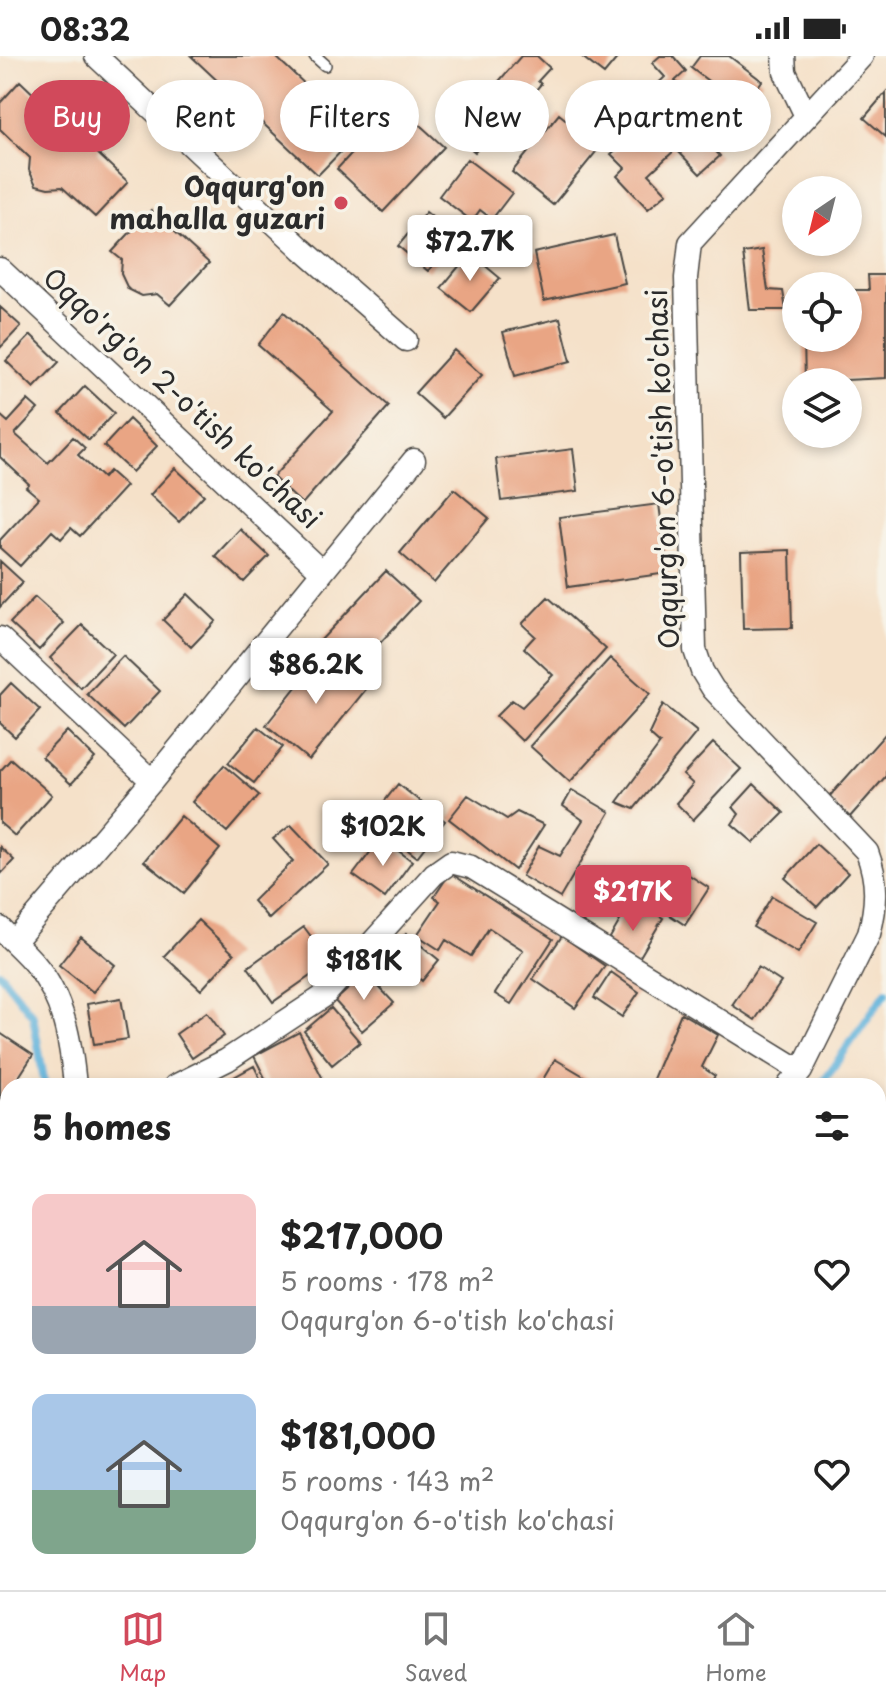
<!DOCTYPE html>
<html lang="en">
<head>
<meta charset="utf-8">
<style>
  body { margin:0; font-family:"Playpen Sans",sans-serif; background:#f6f6f6; color:#222; height:100vh; display:flex; flex-direction:column; font-size:30px; white-space:nowrap }
  * { box-sizing:border-box; margin:0 }
  p { font-size:26px; color:#767676 }
  .icon { flex:none; width:44px; height:44px; fill:none; stroke:currentColor; stroke-width:2; stroke-linecap:round; stroke-linejoin:round }
  .map { position:relative; flex:1; overflow:hidden }
  .panel { position:absolute; left:0px; top:1022px; width:886px; height:512px; display:flex; flex-direction:column; background:#fff; border-radius:24px 24px 0 0; box-shadow:0 4px 12px #0003 }
  .panel>* { flex:none }
  .guide { position:absolute; left:24px; top:24px; width:838px; height:72px; display:flex; gap:16px }
  .needle { width:52px; rotate:215deg }
  .controls { position:absolute; left:782px; top:120px; display:grid; gap:16px }
  .controls a { display:grid; place-items:center; width:80px; height:80px; border-radius:50%; background:#fff; box-shadow:0 4px 12px #0003; font-size:40px }
  .price { position:absolute; translate:-50% -68px; padding:0 18px; border-radius:8px; background:#fff; color:#222; font-size:26px; line-height:52px; filter:drop-shadow(0 2px 4px #0008) }
  .price::after { content:''; position:absolute; left:50%; top:48px; width:24px; height:18px; margin-left:-12px; background:inherit; clip-path:polygon(0 0,100% 0,50% 100%) }
  .price.selected { background:#d1495b; color:#fff }
  ul { padding:0; list-style:none }
  li { display:flex; align-items:center; gap:24px; height:200px; padding:0 32px }
  li span { display:grid; place-items:center; flex:none; width:224px; height:160px; border-radius:16px; color:#555 }
  li>.icon { margin-inline-start:auto }
  span .icon { width:96px; height:96px; fill:#fffc; stroke-width:1 }
  li b { font-size:34px }
  h2 { display:flex; justify-content:space-between; align-items:center; height:96px; padding:0 32px; font-size:34px }
  .chip { padding:0 28px; border-radius:36px; background:#fff; box-shadow:0 4px 12px #0003; font-size:28px; line-height:72px }
  .chip.selected { background:#d1495b; color:#fff }
  .status { display:flex; justify-content:space-between; align-items:center; height:56px; padding:0 40px; background:#fff; direction:ltr }
  .status svg { height:22px; fill:currentColor }
  .tabs { display:flex; justify-content:space-around; align-items:center; height:112px; border-top:2px solid #e0e0e0; background:#fff; font-size:22px; color:#767676 }
  .tabs a { display:grid; justify-items:center; gap:4px }
  .tabs .selected { color:#d1495b }
  .map>svg:first-child { display:block }
</style>
</head>
<body>
<div class="status"><b>08:32</b><svg viewBox="0 0 49 12"><path d="M0 12V9h3v3zM5 12V6h3v6zM10 12V3h3v9zM15 12V0h3v12zM26 1h20v11H26zM47 4h2v5h-2z"/></svg></div>
<div class="map">
<svg width="886" height="1534" viewBox="0 0 886 1534">
  <rect width="100%" height="100%" fill="#f7f3e8"/>
  <filter id="ink" filterUnits="userSpaceOnUse"><feTurbulence type="fractalNoise" baseFrequency=".0125" numOctaves="2"/><feDisplacementMap in="SourceGraphic" scale="16" xChannelSelector="R" yChannelSelector="G"/><feConvolveMatrix kernelMatrix="1 2 1 2 8 2 1 2 1" color-interpolation-filters="sRGB"/></filter>
  <filter id="wash" filterUnits="userSpaceOnUse"><feTurbulence type="fractalNoise" baseFrequency=".006" numOctaves="4" result="noise"/><feDisplacementMap in="SourceGraphic" scale="32" xChannelSelector="R" yChannelSelector="G"/><feGaussianBlur stdDeviation="1.8" result="paint"/><feColorMatrix in="noise" values="0 0 0 0 0 0 0 0 0 0 0 0 0 0 0 0 0 1.4 0 .05"/><feComposite in="paint" operator="in"/></filter>
  <g filter="url(#wash)">
    <rect width="100%" height="100%" fill="#f5e1c9"/>
    <g fill="none" stroke-linecap="round" stroke-linejoin="round">
      <path stroke="#60b2db" stroke-width="8" d="M 0,917 L 33,960 L 45,1030
        M 820,1030 L 886,936"/>
    </g>
    <g id="blocks">
      <path fill="#e9a584" d="M 191,0 L 275,0 L 358,78 L 318,119 Z
        M 521,0 L 537,0 L 550,12 L 538,25 L 541,28 L 530,41 L 526,38 L 475,96 L 453,78 Z
        M 581,0 L 619,0 L 604,18 Z
        M 660,0 L 673,0 L 686,15 L 675,25 L 688,38 L 697,30 L 717,52 L 695,72 L 720,100 L 700,118 L 676,93 L 649,118 L 667,137 L 648,153 L 617,120 L 625,112 L 611,98 L 622,89 L 608,74 L 665,21 L 652,7 Z
        M 700,0 L 729,0 L 762,25 L 743,51 L 691,12 Z
        M 20,25 L 65,68 L 74,64 L 100,85 L 97,97 L 128,126 L 95,161 L 62,131 L 48,132 L 36,129 L 29,114 L 30,102 L 0,73 L 0,47 Z
        M 886,36 L 886,81 L 864,62 Z
        M 397,48 L 444,91 L 383,156 L 337,113 Z
        M 559,58 L 600,91 L 553,149 L 512,116 Z
        M 467,103 L 512,137 L 492,163 L 480,154 L 472,165 L 439,140 Z
        M 151,154 L 209,207 L 170,249 L 157,238 L 142,240 L 128,233 L 121,218 L 122,204 L 112,196 Z
        M 426,156 L 456,181 L 428,215 L 398,190 Z
        M 614,179 L 625,227 L 544,245 L 534,197 Z
        M 762,194 L 768,234 L 783,235 L 786,254 L 750,254 L 743,197 Z
        M 470,197 L 500,222 L 471,256 L 441,232 Z
        M 868,219 L 886,219 L 886,322 L 805,326 L 804,282 L 848,282 L 848,234 L 869,234 Z
        M 0,251 L 21,270 L 0,292 Z
        M 284,256 L 389,350 L 302,448 L 273,421 L 333,355 L 258,289 Z
        M 560,262 L 571,305 L 515,320 L 503,276 Z
        M 31,279 L 59,306 L 34,332 L 6,305 Z
        M 454,294 L 482,319 L 443,362 L 415,337 Z
        M 85,330 L 114,357 L 89,384 L 60,357 Z
        M 28,344 L 38,353 L 15,378 L 48,407 L 73,381 L 85,392 L 78,399 L 103,422 L 109,415 L 126,430 L 80,480 L 71,472 L 61,483 L 52,475 L 20,510 L 0,492 L 0,484 L 39,442 L 26,431 L 29,428 L 0,401 L 0,359 L 8,366 Z
        M 129,363 L 157,390 L 132,416 L 104,390 Z
        M 573,393 L 578,435 L 501,445 L 496,403 Z
        M 175,412 L 204,439 L 179,466 L 150,439 Z
        M 454,433 L 489,462 L 434,527 L 400,497 Z
        M 659,448 L 668,517 L 568,531 L 559,461 Z
        M 240,473 L 269,500 L 244,526 L 215,500 Z
        M 790,494 L 792,572 L 743,573 L 741,496 Z
        M 0,505 L 23,526 L 0,551 Z
        M 386,515 L 419,545 L 353,616 L 320,585 Z
        M 188,538 L 216,565 L 191,591 L 163,564 Z
        M 35,541 L 64,567 L 39,594 L 10,567 Z
        M 548,541 L 606,593 L 522,685 L 496,660 L 512,644 L 522,651 L 553,619 L 524,592 L 535,580 L 522,568 Z
        M 82,569 L 113,598 L 81,632 L 50,602 Z
        M 323,597 L 367,632 L 309,704 L 266,669 Z
        M 123,600 L 160,635 L 124,673 L 87,638 Z
        M 610,602 L 650,638 L 570,726 L 530,690 Z
        M 11,627 L 40,654 L 15,681 L 0,667 L 0,639 Z
        M 663,648 L 697,676 L 634,753 L 617,746 L 660,688 L 649,678 Z
        M 258,671 L 283,691 L 254,727 L 228,707 Z
        M 67,675 L 95,702 L 71,728 L 42,701 Z
        M 886,677 L 886,720 L 849,762 L 828,742 Z
        M 713,687 L 741,713 L 693,764 L 676,747 L 693,728 L 683,719 Z
        M 11,703 L 52,739 L 15,780 L 0,767 L 0,715 Z
        M 224,709 L 259,739 L 227,776 L 192,746 Z
        M 398,728 L 445,765 L 417,801 L 370,764 Z
        M 754,728 L 784,757 L 754,787 L 732,768 L 739,758 L 733,751 Z
        M 572,734 L 610,756 L 560,842 L 522,820 L 539,790 L 560,800 L 583,764 L 563,750 Z
        M 468,739 L 507,763 L 517,756 L 544,769 L 515,814 L 449,763 Z
        M 181,760 L 220,793 L 184,837 L 144,805 Z
        M 291,769 L 328,808 L 269,863 L 253,845 L 293,805 L 273,783 Z
        M 381,782 L 412,805 L 385,842 L 353,819 Z
        M 816,788 L 848,817 L 817,851 L 785,822 Z
        M 0,791 L 14,804 L 0,819 Z
        M 683,815 L 709,832 L 685,869 L 659,852 Z
        M 450,817 L 553,883 L 511,948 L 495,938 L 523,894 L 489,872 L 471,900 L 446,884 L 440,894 L 417,879 L 440,845 L 434,841 Z
        M 772,840 L 817,866 L 798,897 L 753,871 Z
        M 632,844 L 663,862 L 635,909 L 604,892 Z
        M 198,864 L 234,898 L 201,934 L 164,900 Z
        M 304,871 L 330,906 L 273,946 L 248,911 Z
        M 406,877 L 439,904 L 422,925 L 390,898 Z
        M 562,880 L 605,910 L 575,952 L 533,923 Z
        M 81,881 L 115,909 L 93,936 L 59,909 Z
        M 758,911 L 781,926 L 755,964 L 732,949 Z
        M 611,916 L 639,936 L 622,961 L 594,942 Z
        M 366,917 L 394,947 L 362,975 L 335,945 Z
        M 121,942 L 128,983 L 94,988 L 87,948 Z
        M 331,952 L 360,986 L 332,1009 L 304,975 Z
        M 207,956 L 224,980 L 192,1002 L 176,978 Z
        M 681,957 L 718,979 L 702,1011 L 715,1020 L 708,1030 L 650,1030 Z
        M 299,976 L 324,1025 L 315,1030 L 269,1030 L 254,1000 Z
        M 0,977 L 33,999 L 13,1030 L 8,1030 L 8,1037 L 3,1044 L 0,1042 Z
        M 555,1003 L 592,1025 L 591,1030 L 539,1030 Z
        M 254,1010 L 264,1030 L 218,1030 Z
        M 878,1348 L 886,1350 L 886,1444 L 878,1442 Z
        M 0,1350 L 8,1351 L 8,1386 L 0,1385 Z
        M 0,1392 L 8,1393 L 8,1422 L 0,1421 Z
        M 68,1526 L 109,1526 L 108,1534 L 77,1534 Z
        M 184,1526 L 261,1526 L 260,1534 L 197,1534 L 184,1532 Z
        M 266,1526 L 306,1526 L 305,1534 L 265,1534 Z
        M 800,1526 L 852,1526 L 860,1534 L 809,1534 Z"/>
    </g>
  </g>
  <g filter="url(#ink)">
    <use href="#blocks" fill-opacity="0" stroke="#494643" stroke-width="2"/>
    <g fill="none" stroke-linecap="round" stroke-linejoin="round">
      <g stroke="#494643" stroke-width="14">
        <path id="lane" d="M 315,0 L 325,9
          M 878,1516 L 885,1534
          M 761,1526 L 770,1534"/>
      </g>
      <g stroke="#494643" stroke-width="25">
        <path id="street" d="M 96,0 L 302,193 L 406,284
          M 784,0 L 785,16 L 806,60
          M 0,213 L 322,516
          M 0,582 L 152,725
          M 0,872 C 11,884 24,895 35,908 C 64,942 71,987 75,1030
          M 14,886 L 152,725 L 414,404
          M 175,1030 L 227,1004 L 324,940 L 434,818 L 451,806 L 471,811 L 801,1015
          M 788,1030 L 801,1015 L 869,878 C 877,848 878,825 867,796 L 713,633 L 702,615 L 695,594 L 686,222 L 690,187 L 862,0"/>
      </g>
      <use href="#lane" stroke="#fff" stroke-width="11"/>
      <use href="#street" stroke="#fff" stroke-width="22"/>
    </g>
  </g>
  <circle fill="#d1495b" stroke="#f7f3e8" stroke-width="3" cx="341" cy="147" r="8"/>
  <g text-anchor="middle" stroke-width="7" stroke-linejoin="round" paint-order="stroke">
    <g font-size="28" font-weight="bold" fill="#2b2b2b" stroke="#f7f3e8" text-anchor="end">
      <text x="325" y="141">Oqqurg'on<tspan x="325" dy="32">mahalla guzari</tspan></text>
    </g>
    <g font-size="28" fill="#2b2b2b" stroke="#f7f3e8">
      <text transform="translate(182 342) rotate(43)" y="10">Oqqo'rg'on 2-o'tish ko'chasi</text>
      <text transform="translate(663 413) rotate(-92)" y="10">Oqqurg'on 6-o'tish ko'chasi</text>
    </g>
  </g>
</svg>
<div class="controls">
<a><svg class="needle" viewBox="-14 -14 28 28"><path d="M0-13l5 13h-10z" fill="#e53935"/><path d="M0 13l5-13h-10z" fill="#767676"/></svg></a>
<a><svg class="icon" aria-label="locate" viewBox="0 0 24 24"><circle cx="12" cy="12" r="6"/><path d="M12 2v4M12 18v4M2 12h4M18 12h4"/></svg></a>
<a><svg class="icon" aria-label="layers" viewBox="0 0 24 24"><path d="M12 4l9 5-9 5-9-5zM3 14l9 5 9-5"/></svg></a>
</div>
<b class="price" style="left:470px;top:227px">$72.7K</b>
<b class="price" style="left:316px;top:650px">$86.2K</b>
<b class="price" style="left:383px;top:812px">$102K</b>
<b class="price selected" style="left:633px;top:877px">$217K</b>
<b class="price" style="left:364px;top:946px">$181K</b>
<div class="guide">
<a class="chip selected">Buy</a>
<a class="chip">Rent</a>
<a class="chip">Filters</a>
<a class="chip">New</a>
<a class="chip">Apartment</a>
</div>
<section class="panel">
<h2>5 homes<svg class="icon" aria-label="filters" viewBox="0 0 24 24"><path d="M4 7h16M4 17h16"/><circle cx="9" cy="7" r="2"/><circle cx="15" cy="17" r="2"/></svg></h2>
<ul>
<li><span style="background:linear-gradient(#f6c9c9 70%,#9aa5b1 0)"><svg class="icon" aria-label="home" viewBox="0 0 24 24"><path d="M3 11l9-7 9 7M6 9v11h12V9"/></svg></span><div><b>$217,000</b><p>5 rooms · 178 m²</p><p>Oqqurg'on 6-o'tish ko'chasi</p></div><svg class="icon" aria-label="heart" viewBox="0 0 24 24"><path d="M12 20l-8-8c-3-5 5-10 8-4 3-6 11-1 8 4z"/></svg></li>
<li><span style="background:linear-gradient(#a9c7e8 60%,#7fa58c 0)"><svg class="icon" aria-label="home" viewBox="0 0 24 24"><path d="M3 11l9-7 9 7M6 9v11h12V9"/></svg></span><div><b>$181,000</b><p>5 rooms · 143 m²</p><p>Oqqurg'on 6-o'tish ko'chasi</p></div><svg class="icon" aria-label="heart" viewBox="0 0 24 24"><path d="M12 20l-8-8c-3-5 5-10 8-4 3-6 11-1 8 4z"/></svg></li>
</ul>
</section>
</div>
<nav class="tabs">
<a class="selected"><svg class="icon" aria-label="map" viewBox="0 0 24 24"><path d="M3 6l6-2 6 2 6-2v14l-6 2-6-2-6 2zM9 4v14M15 6v14"/></svg>Map</a>
<a><svg class="icon" aria-label="saved" viewBox="0 0 24 24"><path d="M7 4h10v16l-5-4-5 4z"/></svg>Saved</a>
<a><svg class="icon" aria-label="home" viewBox="0 0 24 24"><path d="M3 11l9-7 9 7M6 9v11h12V9"/></svg>Home</a>
</nav>
</body>
</html>
